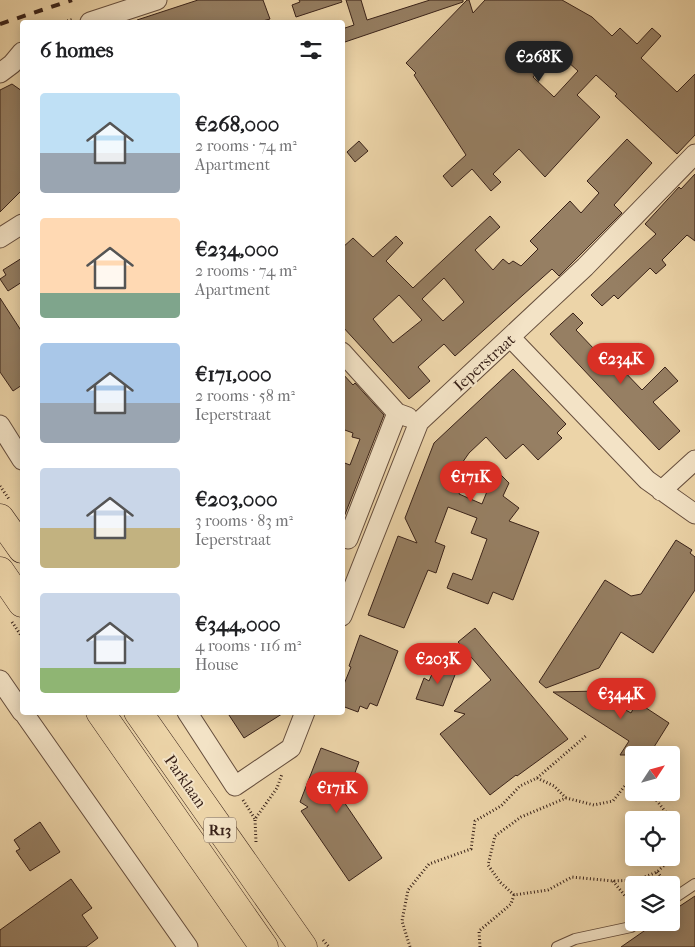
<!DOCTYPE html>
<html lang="en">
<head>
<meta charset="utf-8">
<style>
  body { margin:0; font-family:"IM FELL French Canon",serif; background:#f2f2f2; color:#202124; height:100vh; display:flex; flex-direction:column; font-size:19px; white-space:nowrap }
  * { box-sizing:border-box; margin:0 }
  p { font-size:16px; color:#757577 }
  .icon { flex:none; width:28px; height:28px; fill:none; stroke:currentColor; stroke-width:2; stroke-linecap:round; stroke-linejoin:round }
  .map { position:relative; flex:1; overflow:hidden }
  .sheet { position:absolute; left:20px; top:20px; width:325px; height:695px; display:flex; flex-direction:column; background:#fff; border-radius:5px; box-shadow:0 2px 12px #0003 }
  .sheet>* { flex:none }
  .needle { width:32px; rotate:54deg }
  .fabs { position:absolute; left:625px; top:746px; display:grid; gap:10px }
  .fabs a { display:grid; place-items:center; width:55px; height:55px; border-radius:5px; background:#fff; box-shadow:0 2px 12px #0003; font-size:25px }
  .price { position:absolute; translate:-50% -42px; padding:0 11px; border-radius:18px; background:#d93025; color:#fff; font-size:16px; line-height:32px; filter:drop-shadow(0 1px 2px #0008) }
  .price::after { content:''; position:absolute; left:50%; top:30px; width:15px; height:11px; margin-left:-8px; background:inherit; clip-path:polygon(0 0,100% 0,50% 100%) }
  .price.active { background:#222; color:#fff }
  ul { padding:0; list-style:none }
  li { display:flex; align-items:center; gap:15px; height:125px; padding:0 20px }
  li span { display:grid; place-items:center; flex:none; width:140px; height:100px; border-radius:5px; color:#555 }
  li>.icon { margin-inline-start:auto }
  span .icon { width:60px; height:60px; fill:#fffc; stroke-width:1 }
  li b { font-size:21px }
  h2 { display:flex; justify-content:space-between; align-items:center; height:60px; padding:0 20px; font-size:21px }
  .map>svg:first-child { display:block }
</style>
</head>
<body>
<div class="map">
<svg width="695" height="947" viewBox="0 0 695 947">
  <rect width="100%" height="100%" fill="#ecd4a8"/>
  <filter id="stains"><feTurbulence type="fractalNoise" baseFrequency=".004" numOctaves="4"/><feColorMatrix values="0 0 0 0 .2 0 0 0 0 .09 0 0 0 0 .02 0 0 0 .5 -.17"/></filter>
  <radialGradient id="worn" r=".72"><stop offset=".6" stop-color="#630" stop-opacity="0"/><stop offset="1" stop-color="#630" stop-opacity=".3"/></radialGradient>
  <path fill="#967f63" stroke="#392219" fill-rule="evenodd" d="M 198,0 L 263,0 L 270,19 L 259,22 L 138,22 L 137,20 Z
    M 299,0 L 341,0 L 342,2 L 296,17 L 292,5 L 300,2 Z
    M 346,0 L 361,0 L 367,20 L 430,0 L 463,0 L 463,2 L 342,43 L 342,29 L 354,25 Z
    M 467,0 L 469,0 L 473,13 L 485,0 L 562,0 L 592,17 L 612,36 L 620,28 L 637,44 L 652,28 L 661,36 L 641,58 L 677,92 L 695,74 L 695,135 L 677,154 L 615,96 L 617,94 L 596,75 L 577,95 L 600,117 L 545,177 L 519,149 L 493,174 L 501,182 L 491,191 L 472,169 L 452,187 L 443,176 L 466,155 L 414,75 L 416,73 L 406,63 ZM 556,51 L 578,71 L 554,97 L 533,77 Z
    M 12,84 L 22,91 L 22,190 L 0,212 L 0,90 Z
    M 627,139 L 652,163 L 614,205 L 622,213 L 559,276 L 552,269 L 455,356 L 444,344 L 418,367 L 430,381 L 409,399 L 342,326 L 342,248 L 353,238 L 373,257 L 396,236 L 403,243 L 386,261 L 413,288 L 490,216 L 500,227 L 475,250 L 493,270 L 503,259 L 509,264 L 513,261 L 521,266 L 538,249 L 530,241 L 570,201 L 581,213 L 599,193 L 587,181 ZM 444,278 L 464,302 L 443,321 L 422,299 ZM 399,295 L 422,320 L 393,343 L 373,319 Z
    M 359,141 L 368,151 L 355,162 L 347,152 Z
    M 695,174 L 695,241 L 687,235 L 662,260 L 666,265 L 656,274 L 650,268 L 618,299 L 614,295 L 602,306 L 591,295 L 656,234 L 645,224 L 679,187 L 681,189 Z
    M 22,258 L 22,282 L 8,291 L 0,279 L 6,275 L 3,270 Z
    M 0,298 L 22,332 L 22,385 L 13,391 L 0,372 Z
    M 573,313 L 583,323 L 576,330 L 614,370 L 619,366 L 642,390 L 665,367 L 678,381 L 653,402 L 680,431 L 659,450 L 550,334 Z
    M 513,369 L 566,424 L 557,433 L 562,438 L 538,460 L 523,444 L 506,459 L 486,437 L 469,453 L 460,466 L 467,471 L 459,494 L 482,504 L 492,479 L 495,481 L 500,474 L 509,483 L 503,496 L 519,508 L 509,521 L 539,532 L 513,600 L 493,592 L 488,604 L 447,588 L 453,573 L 472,580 L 487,539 L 471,533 L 477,518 L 448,507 L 435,542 L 445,546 L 436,573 L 428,570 L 404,628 L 368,615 L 398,536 L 417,543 L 405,518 L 434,443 Z
    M 342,373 L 353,385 L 355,383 L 384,415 L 342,522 L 342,462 L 350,465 L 360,439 L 352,437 L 353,433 L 342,429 Z
    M 676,540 L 692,550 L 690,553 L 695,557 L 695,590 L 653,653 L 621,632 L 599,668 L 546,688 L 539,682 L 605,580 L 631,596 L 641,594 Z
    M 475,628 L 568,739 L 517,776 L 516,775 L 490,795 L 440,734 L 465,714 L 454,711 L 491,680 L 458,642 Z
    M 360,635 L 398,651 L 377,706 L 370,703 L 367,709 L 360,706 L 358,712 L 342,706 L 342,689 L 351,667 L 349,666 Z
    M 446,662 L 458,667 L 443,706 L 416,699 L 424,678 L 429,681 L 436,665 L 443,668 Z
    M 599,691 L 601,695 L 607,694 L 608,701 L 614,700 L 615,704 L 631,713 L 637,702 L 669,723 L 649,755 L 620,755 L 629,741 L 553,692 Z
    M 227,712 L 285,712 L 244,738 Z
    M 321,748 L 359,762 L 344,802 L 382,858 L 349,881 L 301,811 L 308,807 L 300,802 Z
    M 40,822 L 60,852 L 30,871 L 16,851 L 20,849 L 14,840 Z
    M 71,879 L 92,908 L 82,915 L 98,938 L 86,947 L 0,947 L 0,930 Z
    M 695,896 L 695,947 L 621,947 L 657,922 L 671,922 L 671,912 Z"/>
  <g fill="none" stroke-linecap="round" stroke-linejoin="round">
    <g stroke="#664e3d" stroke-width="12">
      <path id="service" d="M 671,900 L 695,884
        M 557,947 L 575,939 L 631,927 L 638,922"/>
    </g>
    <g stroke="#664e3d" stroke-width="21">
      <path id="minor" d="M 90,22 L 157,0
        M 0,73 L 12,64 L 22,52
        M 0,238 L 22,224
        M 511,338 L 647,480 L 695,514
        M 342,352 L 397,413 L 408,417
        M 0,425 L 22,460
        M 661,491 L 695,460
        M 348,539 L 397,413
        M 342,616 L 419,422 L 585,267 L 695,154
        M 0,680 L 22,712
        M 23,712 L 188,947
        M 187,712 L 235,786 L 291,748 L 305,712"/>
    </g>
    <g stroke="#392219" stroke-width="29">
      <path id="primary" d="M 0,518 L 22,549
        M 0,571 L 22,603
        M 100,712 L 264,947
        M 138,712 L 303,947"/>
    </g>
    <path stroke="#392219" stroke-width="3" stroke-dasharray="1 2.5" stroke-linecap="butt" d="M 64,22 L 74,19
      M 0,486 L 9,499
      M 12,622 L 22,637
      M 537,778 L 554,786 L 566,798
      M 243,800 L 255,819
      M 256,842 L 255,819 L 277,788 L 282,774
      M 657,872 L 668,885
      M 613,881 L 634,907
      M 514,895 L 500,882 L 488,865 L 495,836 L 521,817 L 566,798 L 594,805 L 613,801 L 628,782
      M 323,940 L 329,947
      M 410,947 L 402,921 L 408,890 L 429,864 L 471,849 L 475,821 L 501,806 L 520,786 L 537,778 L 587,735
      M 480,947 L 479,931 L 511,904 L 514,895 L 548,890 L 572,877 L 613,881 L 637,880 L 657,872 L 676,854 L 675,824 L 650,792"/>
    <use href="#service" stroke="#f3e3c6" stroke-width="10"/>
    <use href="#minor" stroke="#f3e3c6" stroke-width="19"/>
    <use href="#primary" stroke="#ecd4a8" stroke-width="28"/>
    <path stroke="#392219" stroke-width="4" stroke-dasharray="9 9" stroke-linecap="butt" d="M 0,24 L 72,0"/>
  </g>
  <g text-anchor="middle" stroke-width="4" stroke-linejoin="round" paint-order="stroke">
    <rect fill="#f3e3c6" stroke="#715c4d" stroke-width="1" x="204" y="817.5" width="32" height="25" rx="4"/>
    <g font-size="15" font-weight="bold" fill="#392219">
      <text x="220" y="835">R13</text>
    </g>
    <g font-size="16" fill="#392219" stroke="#f3e3c6">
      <text transform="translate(484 362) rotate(-42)" y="6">Ieperstraat</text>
      <text transform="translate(186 781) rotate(55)" y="6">Parklaan</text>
    </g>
  </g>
  <rect width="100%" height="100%" filter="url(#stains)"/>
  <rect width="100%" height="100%" fill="url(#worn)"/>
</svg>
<div class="fabs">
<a><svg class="needle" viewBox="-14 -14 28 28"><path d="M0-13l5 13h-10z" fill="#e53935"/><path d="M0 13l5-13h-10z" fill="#757577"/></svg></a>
<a><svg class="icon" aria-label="locate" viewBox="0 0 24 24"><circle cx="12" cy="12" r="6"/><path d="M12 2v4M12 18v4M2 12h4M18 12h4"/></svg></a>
<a><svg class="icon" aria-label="layers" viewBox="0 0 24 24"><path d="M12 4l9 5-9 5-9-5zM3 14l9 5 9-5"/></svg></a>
</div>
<b class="price active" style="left:539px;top:83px">€268K</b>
<b class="price" style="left:621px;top:385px">€234K</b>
<b class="price" style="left:471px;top:503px">€171K</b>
<b class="price" style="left:438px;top:685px">€203K</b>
<b class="price" style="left:621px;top:720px">€344K</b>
<b class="price" style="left:337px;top:814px">€171K</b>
<section class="sheet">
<h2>6 homes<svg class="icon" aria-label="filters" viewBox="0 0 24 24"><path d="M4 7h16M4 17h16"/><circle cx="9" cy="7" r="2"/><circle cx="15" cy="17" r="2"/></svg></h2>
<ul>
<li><span style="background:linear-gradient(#bfe0f5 60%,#9aa5b1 0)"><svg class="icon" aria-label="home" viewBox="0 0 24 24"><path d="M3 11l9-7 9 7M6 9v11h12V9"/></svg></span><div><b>€268,000</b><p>2 rooms · 74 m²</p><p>Apartment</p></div></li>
<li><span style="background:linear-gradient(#ffd9b3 75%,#7fa58c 0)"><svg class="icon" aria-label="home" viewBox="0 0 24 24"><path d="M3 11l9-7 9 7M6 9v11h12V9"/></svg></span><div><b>€234,000</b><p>2 rooms · 74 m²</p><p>Apartment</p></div></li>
<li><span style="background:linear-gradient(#a9c7e8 60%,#9aa5b1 0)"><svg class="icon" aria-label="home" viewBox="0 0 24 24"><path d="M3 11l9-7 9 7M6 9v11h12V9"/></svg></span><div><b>€171,000</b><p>2 rooms · 58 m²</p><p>Ieperstraat</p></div></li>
<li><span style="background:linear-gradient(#c9d6e8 60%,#c2b280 0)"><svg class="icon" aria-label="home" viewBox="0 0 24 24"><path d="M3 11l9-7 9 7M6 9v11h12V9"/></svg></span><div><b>€203,000</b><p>3 rooms · 83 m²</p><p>Ieperstraat</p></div></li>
<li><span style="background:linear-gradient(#c9d6e8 75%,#8fb573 0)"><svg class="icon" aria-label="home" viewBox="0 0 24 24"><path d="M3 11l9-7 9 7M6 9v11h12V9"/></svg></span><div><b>€344,000</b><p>4 rooms · 116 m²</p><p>House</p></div></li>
</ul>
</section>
</div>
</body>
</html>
